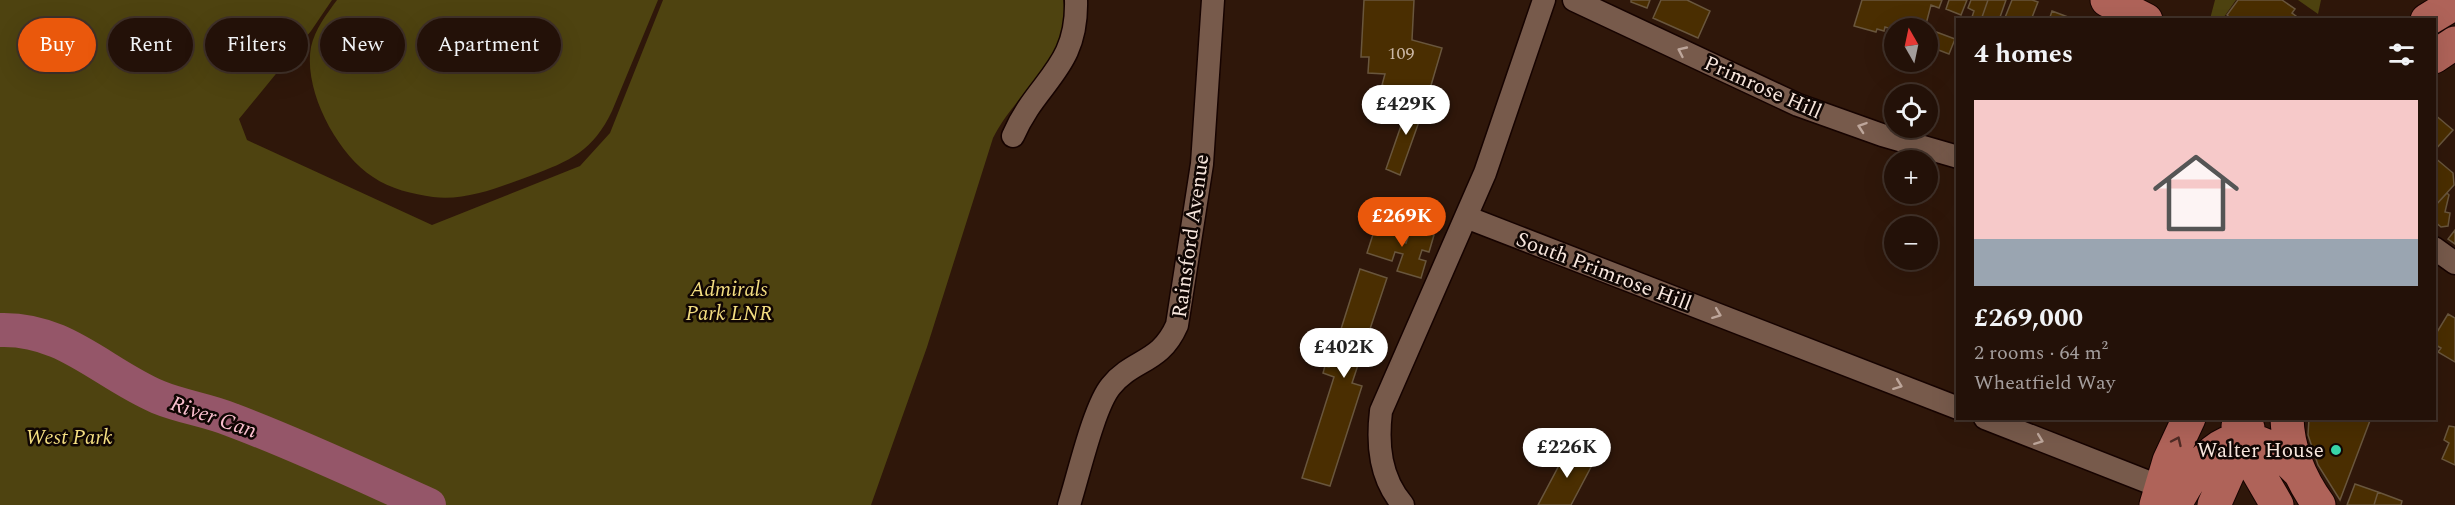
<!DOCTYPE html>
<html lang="en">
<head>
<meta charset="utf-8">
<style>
  body { margin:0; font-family:Spectral,serif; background:#2f1f16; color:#f1f3f6; height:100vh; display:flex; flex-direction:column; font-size:22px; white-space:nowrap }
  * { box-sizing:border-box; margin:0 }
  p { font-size:20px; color:#a39d9c }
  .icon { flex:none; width:33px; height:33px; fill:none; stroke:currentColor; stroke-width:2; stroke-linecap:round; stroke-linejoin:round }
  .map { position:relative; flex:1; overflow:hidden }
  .side { position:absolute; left:1956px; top:18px; width:480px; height:402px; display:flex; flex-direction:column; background:#231108; border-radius:0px; box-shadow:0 6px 24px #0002,0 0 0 2px #403129 }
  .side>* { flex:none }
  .top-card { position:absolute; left:18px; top:18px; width:570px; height:54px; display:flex; gap:12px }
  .needle { width:39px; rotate:351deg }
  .tools { position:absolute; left:1884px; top:18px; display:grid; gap:12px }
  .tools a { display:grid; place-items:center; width:54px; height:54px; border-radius:50%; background:#231108; box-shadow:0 6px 24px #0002,0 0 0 2px #403129; font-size:30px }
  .price { position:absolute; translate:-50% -51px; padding:0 14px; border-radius:21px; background:#fff; color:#222; font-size:20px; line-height:39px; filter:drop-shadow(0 2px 3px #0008) }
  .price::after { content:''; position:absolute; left:50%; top:36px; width:18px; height:14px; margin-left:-9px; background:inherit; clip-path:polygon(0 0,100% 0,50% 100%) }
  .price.active { background:#ea580c; color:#fff }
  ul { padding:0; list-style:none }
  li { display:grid; align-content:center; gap:12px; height:318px; padding:0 18px }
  li span { display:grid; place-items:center; height:186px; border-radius:0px; color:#555 }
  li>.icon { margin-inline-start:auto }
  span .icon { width:108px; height:108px; fill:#fffc; stroke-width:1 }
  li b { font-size:26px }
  h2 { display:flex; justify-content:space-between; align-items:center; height:72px; padding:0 18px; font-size:26px }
  .pill { padding:0 21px; border-radius:27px; background:#231108; box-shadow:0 6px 24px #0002,0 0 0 2px #403129; font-size:21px; line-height:54px }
  .pill.active { background:#ea580c; color:#fff }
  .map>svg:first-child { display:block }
</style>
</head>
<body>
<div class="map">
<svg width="2455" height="505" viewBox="0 0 2455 505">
  <rect width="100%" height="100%" fill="#2f170a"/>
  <path fill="#4e4310" d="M 0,0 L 332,0 L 311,31 L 239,119 L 247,140 L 432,225 L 580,166 L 610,133 L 663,0 L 1063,0 C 1073,57 1016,91 993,138 L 927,347 L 871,505 L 0,505 Z
    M 337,0 L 658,0 L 612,111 C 593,151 570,161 530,176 C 499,187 467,201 433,197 C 413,194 390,189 373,177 C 337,154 303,90 311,47 C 315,29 326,15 337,0 Z
    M 2215,0 L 2236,0 L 2224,17 L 2228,19 L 2210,19 Z
    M 2298,0 L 2321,0 L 2318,14 Z"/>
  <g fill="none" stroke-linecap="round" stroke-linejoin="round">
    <path stroke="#955669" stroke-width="34" d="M 0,330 C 65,328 102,373 158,397 C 182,407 208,410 232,420 C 299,445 364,476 429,505"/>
  </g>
  <path fill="#4a2e01" stroke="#69563d" stroke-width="1.5" d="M 1364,0 L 1414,0 L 1412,40 L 1442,48 L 1427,99 L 1382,85 L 1385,74 L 1368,73 L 1369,57 L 1361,57 Z
    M 1631,0 L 1650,0 L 1647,8 L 1631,2 Z
    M 1661,0 L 1687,0 L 1710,11 L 1698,38 L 1653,18 Z
    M 1862,0 L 1942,0 L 1939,8 L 1931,5 L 1925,28 L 1894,30 L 1885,27 L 1884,31 L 1877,29 L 1876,32 L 1854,26 Z
    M 1949,0 L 1967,0 L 1961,15 L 1946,9 Z
    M 1971,0 L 1988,0 L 1981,20 L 1971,20 L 1974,11 L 1968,8 Z
    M 1988,0 L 2006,0 L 1999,20 L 1992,17 L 1991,20 L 1981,20 Z
    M 2012,0 L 2032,0 L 2038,2 L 2031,20 L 2004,20 Z
    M 2238,0 L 2282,0 L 2295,9 L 2292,13 L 2300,19 L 2233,20 L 2227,15 Z
    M 2052,11 L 2076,20 L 2056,20 L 2050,17 Z
    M 1931,30 L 1955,39 L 1949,54 L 1928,46 Z
    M 1411,97 L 1426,102 L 1400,175 L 1386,169 Z
    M 2434,114 L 2453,130 L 2434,151 Z
    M 2434,157 L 2453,173 L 2454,185 L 2434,207 Z
    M 2447,193 L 2449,195 L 2445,212 L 2450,213 L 2448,226 L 2441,227 L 2434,221 L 2434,207 Z
    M 1376,225 L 1401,232 L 1399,241 L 1406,243 L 1411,228 L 1434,235 L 1429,252 L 1422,250 L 1419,259 L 1426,261 L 1421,278 L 1397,271 L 1403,254 L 1395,252 L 1392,261 L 1367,253 Z
    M 2455,230 L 2455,244 L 2448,239 Z
    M 1360,269 L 1387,278 L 1352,383 L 1362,386 L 1330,486 L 1302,478 L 1334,377 L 1323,373 L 1325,366 L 1329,367 Z
    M 2448,314 L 2455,318 L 2455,362 L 2438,352 L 2441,348 L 2434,344 L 2434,337 Z
    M 2309,418 L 2371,418 L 2340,500 L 2318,465 L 2308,435 Z
    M 2449,426 L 2455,427 L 2455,465 L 2442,459 L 2449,443 L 2444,440 Z
    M 1567,445 L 1589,456 L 1585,464 L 1591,467 L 1571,505 L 1538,505 L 1565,454 L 1563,453 Z
    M 2355,484 L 2378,492 L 2374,505 L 2347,505 Z
    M 2378,492 L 2402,501 L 2401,505 L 2374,505 Z"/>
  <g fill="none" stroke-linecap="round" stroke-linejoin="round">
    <g stroke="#160300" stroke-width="25">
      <path id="street" d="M 1574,0 L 1798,105 L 1882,135 L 1958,157
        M 1013,136 C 1037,80 1078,69 1076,0
        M 1466,217 L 1958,408
        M 2434,248 L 2455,263
        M 1985,418 L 2161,487
        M 1069,505 C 1078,477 1094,406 1111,386 C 1134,358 1160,364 1177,325 L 1202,164 L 1213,0
        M 1403,505 C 1380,478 1377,445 1381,411 L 1485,173 L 1544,0"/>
    </g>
    <g stroke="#160300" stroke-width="35">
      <path id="primary" d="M 2107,0 L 2146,20
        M 2427,20 L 2455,3
        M 2434,57 L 2455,43
        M 2287,418 C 2288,450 2301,480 2319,505
        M 2238,426 L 2255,467 L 2277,505
        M 2156,505 L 2169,461 L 2189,418
        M 2175,505 C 2206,446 2241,411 2298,471
        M 2214,505 L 2248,428"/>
    </g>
    <use href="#street" stroke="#775a4b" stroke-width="22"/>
    <use href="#primary" stroke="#af6359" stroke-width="33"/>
  </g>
  <defs><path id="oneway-chevron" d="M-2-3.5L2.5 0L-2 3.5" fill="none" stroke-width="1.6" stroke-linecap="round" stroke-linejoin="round" transform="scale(1.5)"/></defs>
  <g stroke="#bda69b">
    <use href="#oneway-chevron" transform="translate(1682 51) rotate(-155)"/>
    <use href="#oneway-chevron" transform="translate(1862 127) rotate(-161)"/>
    <use href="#oneway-chevron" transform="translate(1717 314) rotate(21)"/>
    <use href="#oneway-chevron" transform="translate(1898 385) rotate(21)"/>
    <use href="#oneway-chevron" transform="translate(2039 440) rotate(21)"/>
  </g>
  <use stroke="#502b25" href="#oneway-chevron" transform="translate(2177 441) rotate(-65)"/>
  <circle fill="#38d4a6" stroke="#100603" stroke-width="2" cx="2336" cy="450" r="6"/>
  <g text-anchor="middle" stroke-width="5" stroke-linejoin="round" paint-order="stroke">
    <g font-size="18" fill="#cbb7a5">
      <text x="1401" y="59">109</text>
    </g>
    <g font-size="21" fill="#f6e5dc" stroke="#100603">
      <text transform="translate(1763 87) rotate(24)" y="7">Primrose Hill</text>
      <text transform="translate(1190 236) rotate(-82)" y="7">Rainsford Avenue</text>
      <text transform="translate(1604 271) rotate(21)" y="7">South Primrose Hill</text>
    </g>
    <g font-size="21" font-style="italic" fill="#f4de81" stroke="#100603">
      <text x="729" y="296">Admirals<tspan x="729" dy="24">Park LNR</tspan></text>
      <text x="69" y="444">West Park</text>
    </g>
    <g font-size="21" fill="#f6e5dc" stroke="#100603" text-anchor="end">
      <text x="2324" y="457">Walter House</text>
    </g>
    <g font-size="22" font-style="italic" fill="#f9bfce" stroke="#100603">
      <text transform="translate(214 416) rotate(19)" y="8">River Can</text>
    </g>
  </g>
</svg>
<div class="tools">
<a><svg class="needle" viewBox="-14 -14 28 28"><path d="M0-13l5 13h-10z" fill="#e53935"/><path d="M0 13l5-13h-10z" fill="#a39d9c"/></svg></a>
<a><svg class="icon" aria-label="locate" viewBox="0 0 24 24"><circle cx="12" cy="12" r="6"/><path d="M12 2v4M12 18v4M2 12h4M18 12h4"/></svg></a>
<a>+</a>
<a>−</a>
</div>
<b class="price" style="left:1406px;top:136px">£429K</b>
<b class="price active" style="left:1402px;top:248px">£269K</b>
<b class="price" style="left:1344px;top:379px">£402K</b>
<b class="price" style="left:1567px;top:479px">£226K</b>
<div class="top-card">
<a class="pill active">Buy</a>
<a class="pill">Rent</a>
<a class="pill">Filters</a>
<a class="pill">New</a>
<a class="pill">Apartment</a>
</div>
<section class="side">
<h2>4 homes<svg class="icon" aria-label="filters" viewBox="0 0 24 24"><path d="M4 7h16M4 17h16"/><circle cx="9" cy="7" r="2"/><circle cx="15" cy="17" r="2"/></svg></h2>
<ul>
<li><span style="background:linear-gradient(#f6c9c9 75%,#9aa5b1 0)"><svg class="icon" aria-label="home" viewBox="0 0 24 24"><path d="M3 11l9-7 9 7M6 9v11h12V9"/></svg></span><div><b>£269,000</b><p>2 rooms · 64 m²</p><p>Wheatfield Way</p></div></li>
</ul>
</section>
</div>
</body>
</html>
